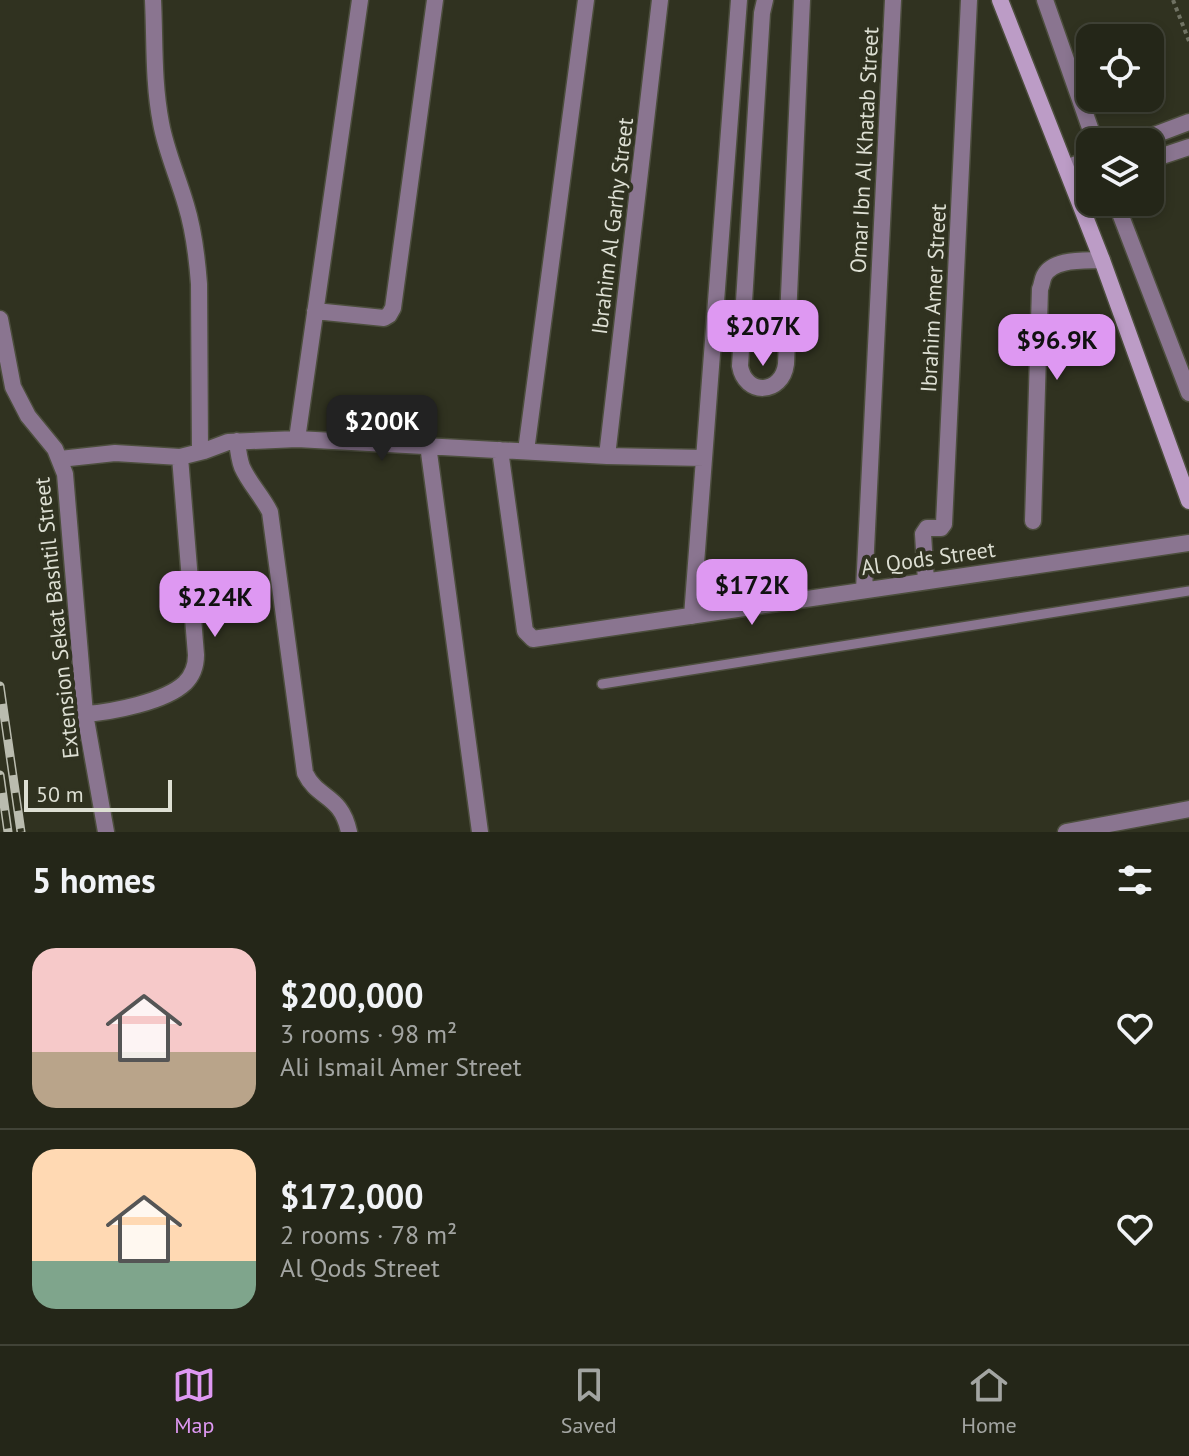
<!DOCTYPE html>
<html lang="en">
<head>
<meta charset="utf-8">
<style>
  body { margin:0; font-family:"PT Sans",sans-serif; background:#303225; color:#f1f3f6; height:100vh; display:flex; flex-direction:column; font-size:30px; white-space:nowrap }
  * { box-sizing:border-box; margin:0 }
  p { font-size:26px; color:#a3a5a2 }
  .icon { flex:none; width:44px; height:44px; fill:none; stroke:currentColor; stroke-width:2; stroke-linecap:round; stroke-linejoin:round }
  .map { position:relative; height:832px; overflow:hidden }
  .sheet { display:flex; flex-direction:column; background:#242618; flex:1 }
  .sheet>* { flex:none }
  .buttons { position:absolute; left:1076px; top:24px; display:grid; gap:16px }
  .buttons a { display:grid; place-items:center; width:88px; height:88px; border-radius:16px; background:#242618; box-shadow:0 4px 12px #0003,0 0 0 2px #414337; font-size:40px }
  .scale { position:absolute; left:24px; bottom:20px; width:148px; box-sizing:border-box; padding-left:8px; border:4px solid #dddfd3; border-top:0; font-size:22px; line-height:28px; white-space:nowrap; color:#dddfd3; -webkit-text-stroke:6px #303220; paint-order:stroke }
  .price { position:absolute; translate:-50% -68px; padding:0 18px; border-radius:16px; background:#de98f2; color:#111; font-size:26px; line-height:52px; filter:drop-shadow(0 2px 4px #0008) }
  .price::after { content:''; position:absolute; left:50%; top:48px; width:24px; height:18px; margin-left:-12px; background:inherit; clip-path:polygon(0 0,100% 0,50% 100%) }
  .price.current { background:#222; color:#fff }
  ul { padding:0; list-style:none }
  li { display:flex; align-items:center; gap:24px; height:200px; padding:0 32px }
  li+li { border-top:2px solid #414337 }
  li span { display:grid; place-items:center; flex:none; width:224px; height:160px; border-radius:24px; color:#555 }
  li>.icon { margin-inline-start:auto }
  span .icon { width:96px; height:96px; fill:#fffc; stroke-width:1 }
  li b { font-size:34px }
  h2 { display:flex; justify-content:space-between; align-items:center; height:96px; padding:0 32px; font-size:34px }
  .tabs { display:flex; justify-content:space-around; align-items:center; height:112px; border-top:2px solid #414337; background:#242618; font-size:22px; color:#a3a5a2 }
  .tabs a { display:grid; justify-items:center; gap:4px }
  .tabs .current { color:#de98f2 }
  .map>svg:first-child { display:block }
</style>
</head>
<body>
<div class="map">
<svg width="1189" height="832" viewBox="0 0 1189 832">
  <rect width="100%" height="100%" fill="#303220"/>
  <g fill="none" stroke-linecap="round" stroke-linejoin="round">
    <g stroke="#4c4e3d" stroke-width="12">
      <path id="lane" d="M 602,684 L 1189,591"/>
    </g>
    <g stroke="#4c4e3d" stroke-width="19">
      <path id="street" d="M 153,0 C 155,41 153,82 161,123 C 166,151 178,177 186,205 C 194,231 197,257 199,284 L 200,452
        M 765,0 L 762,13 L 740,366 C 745,396 782,395 786,364 L 802,0
        M 1045,0 L 1095,142
        M 1136,142 L 1189,122
        M 1150,160 L 1189,147
        M 1066,168 L 1090,159
        M 1119,202 L 1121,216 L 1189,393
        M 315,311 L 384,318 L 389,315 L 393,308 L 435,0
        M 0,319 L 13,387 L 28,416 L 55,449 L 65,474 L 85,714 L 106,832
        M 297,439 L 360,0
        M 237,441 C 238,450 239,459 242,467 C 249,483 262,496 270,512 L 305,773 C 318,800 341,794 349,832
        M 428,445 L 480,832
        M 500,450 L 525,631 L 533,639 L 1189,543
        M 526,451 L 586,0
        M 607,456 L 660,0
        M 60,459 L 115,453 L 180,457 L 204,451 L 228,442 L 297,439 L 607,456 L 704,458
        M 1033,521 L 1040,289 C 1042,285 1042,280 1044,276 C 1053,258 1085,261 1102,260
        M 926,581 L 923,534 L 927,528 L 941,528 L 944,524 L 969,0
        M 864,590 L 893,0
        M 692,616 L 739,0
        M 85,714 C 112,712 165,702 185,683 C 193,675 196,666 196,655 L 180,457
        M 1066,832 L 1189,809"/>
    </g>
    <g stroke="#4c4e3d" stroke-width="19">
      <path id="secondary" d="M 1000,0 L 1102,260 L 1189,501"/>
    </g>
    <path stroke="#707263" stroke-width="4" stroke-dasharray="4 4" stroke-linecap="butt" d="M 1173,0 L 1189,41"/>
    <use href="#lane" stroke="#8a7590" stroke-width="9"/>
    <use href="#street" stroke="#8a7590" stroke-width="16"/>
    <use href="#secondary" stroke="#bc9cc6" stroke-width="16"/>
    <g stroke="#babcaf" stroke-width="9">
      <path id="rail" d="M 0,686 L 21,832
        M 0,775 L 8,832"/>
    </g>
    <use href="#rail" stroke="#303220" stroke-width="6" stroke-dasharray="18" stroke-linecap="butt"/>
  </g>
  <g text-anchor="middle" stroke-width="8" stroke-linejoin="round" paint-order="stroke">
    <g font-size="22" fill="#dddfd3" stroke="#303220">
      <text transform="translate(864 150) rotate(-87)" y="8">Omar Ibn Al Khatab Street</text>
      <text transform="translate(612 226) rotate(-83)" y="8">Ibrahim Al Garhy Street</text>
      <text transform="translate(933 298) rotate(-87)" y="8">Ibrahim Amer Street</text>
      <text transform="translate(928 558) rotate(-8)" y="8">Al Qods Street</text>
      <text transform="translate(56 618) rotate(-96)" y="8">Extension Sekat Bashtil Street</text>
    </g>
  </g>
</svg>
<div class="buttons">
<a><svg class="icon" aria-label="locate" viewBox="0 0 24 24"><circle cx="12" cy="12" r="6"/><path d="M12 2v4M12 18v4M2 12h4M18 12h4"/></svg></a>
<a><svg class="icon" aria-label="layers" viewBox="0 0 24 24"><path d="M12 4l9 5-9 5-9-5zM3 14l9 5 9-5"/></svg></a>
</div>
<div class="scale">50 m</div>
<b class="price" style="left:763px;top:368px">$207K</b>
<b class="price" style="left:1057px;top:382px">$96.9K</b>
<b class="price current" style="left:382px;top:463px">$200K</b>
<b class="price" style="left:752px;top:627px">$172K</b>
<b class="price" style="left:215px;top:639px">$224K</b>
</div>
<section class="sheet">
<h2>5 homes<svg class="icon" aria-label="filters" viewBox="0 0 24 24"><path d="M4 7h16M4 17h16"/><circle cx="9" cy="7" r="2"/><circle cx="15" cy="17" r="2"/></svg></h2>
<ul>
<li><span style="background:linear-gradient(#f6c9c9 65%,#b9a48a 0)"><svg class="icon" aria-label="home" viewBox="0 0 24 24"><path d="M3 11l9-7 9 7M6 9v11h12V9"/></svg></span><div><b>$200,000</b><p>3 rooms · 98 m²</p><p>Ali Ismail Amer Street</p></div><svg class="icon" aria-label="heart" viewBox="0 0 24 24"><path d="M12 20l-8-8c-3-5 5-10 8-4 3-6 11-1 8 4z"/></svg></li>
<li><span style="background:linear-gradient(#ffd9b3 70%,#7fa58c 0)"><svg class="icon" aria-label="home" viewBox="0 0 24 24"><path d="M3 11l9-7 9 7M6 9v11h12V9"/></svg></span><div><b>$172,000</b><p>2 rooms · 78 m²</p><p>Al Qods Street</p></div><svg class="icon" aria-label="heart" viewBox="0 0 24 24"><path d="M12 20l-8-8c-3-5 5-10 8-4 3-6 11-1 8 4z"/></svg></li>
</ul>
</section>
<nav class="tabs">
<a class="current"><svg class="icon" aria-label="map" viewBox="0 0 24 24"><path d="M3 6l6-2 6 2 6-2v14l-6 2-6-2-6 2zM9 4v14M15 6v14"/></svg>Map</a>
<a><svg class="icon" aria-label="saved" viewBox="0 0 24 24"><path d="M7 4h10v16l-5-4-5 4z"/></svg>Saved</a>
<a><svg class="icon" aria-label="home" viewBox="0 0 24 24"><path d="M3 11l9-7 9 7M6 9v11h12V9"/></svg>Home</a>
</nav>
</body>
</html>
